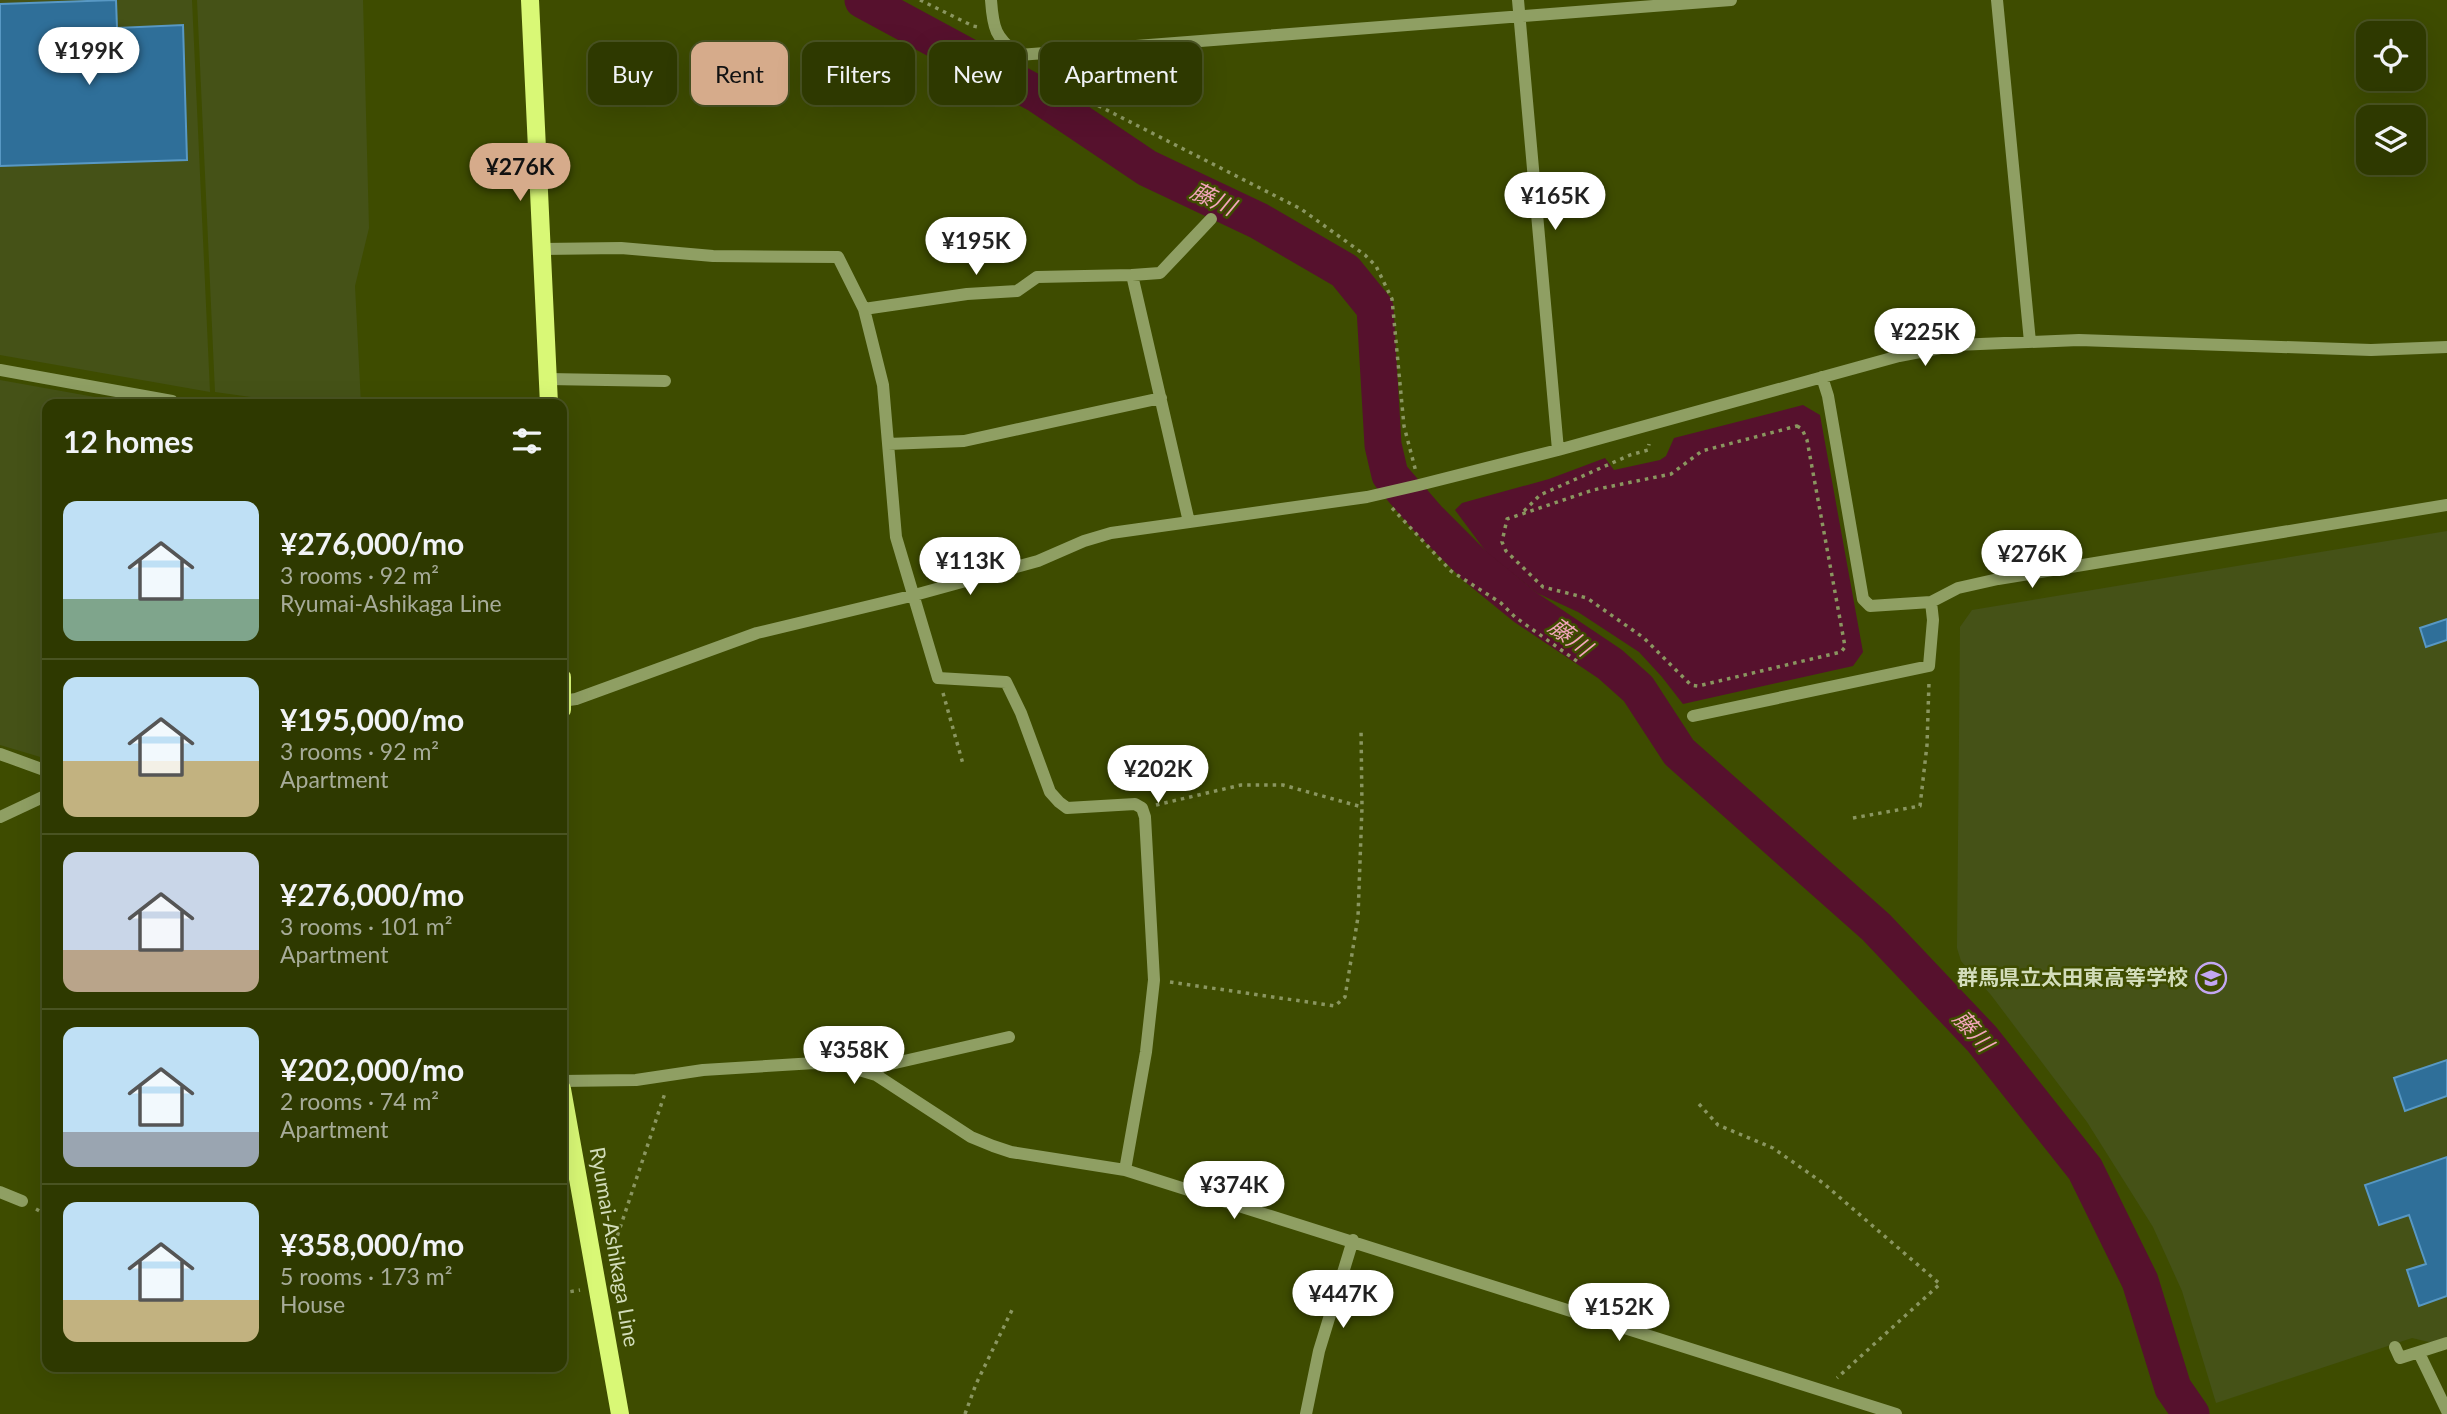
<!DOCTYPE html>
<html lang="en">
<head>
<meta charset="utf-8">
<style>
  body { margin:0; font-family:Lato,"Noto Sans JP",sans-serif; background:#36400a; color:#f1f3f6; height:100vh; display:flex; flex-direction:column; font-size:26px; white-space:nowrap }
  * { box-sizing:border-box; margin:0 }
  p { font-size:23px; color:#a7ac99 }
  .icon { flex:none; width:38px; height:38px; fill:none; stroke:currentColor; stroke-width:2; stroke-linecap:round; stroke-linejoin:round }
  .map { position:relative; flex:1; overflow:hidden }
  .sheet { position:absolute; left:42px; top:399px; width:525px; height:973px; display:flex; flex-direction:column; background:#2e3900; border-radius:14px; box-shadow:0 7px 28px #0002,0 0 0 2px #495322 }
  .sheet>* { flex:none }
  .banner { position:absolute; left:588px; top:42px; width:665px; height:63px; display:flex; gap:14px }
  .tools { position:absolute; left:2356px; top:21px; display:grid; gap:14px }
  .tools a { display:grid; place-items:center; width:70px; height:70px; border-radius:14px; background:#2e3900; box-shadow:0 7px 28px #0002,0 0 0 2px #495322; font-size:35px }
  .price { position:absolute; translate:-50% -60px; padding:0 16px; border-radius:24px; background:#fff; color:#222; font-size:23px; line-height:46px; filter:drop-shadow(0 2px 4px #0008) }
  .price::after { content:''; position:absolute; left:50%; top:42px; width:21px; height:16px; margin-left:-10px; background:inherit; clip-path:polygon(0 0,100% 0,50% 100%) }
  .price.active { background:#d6ab8b; color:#111 }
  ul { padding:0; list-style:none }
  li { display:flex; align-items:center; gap:21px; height:175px; padding:0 21px }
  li+li { border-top:2px solid #495322 }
  li span { display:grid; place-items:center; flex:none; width:196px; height:140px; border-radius:14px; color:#555 }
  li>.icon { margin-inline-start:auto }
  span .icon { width:84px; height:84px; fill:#fffc; stroke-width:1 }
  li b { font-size:30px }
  h2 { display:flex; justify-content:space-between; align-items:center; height:84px; padding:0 21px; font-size:30px }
  .chip { padding:0 24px; border-radius:14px; background:#2e3900; box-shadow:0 7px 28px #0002,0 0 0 2px #495322; font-size:24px; line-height:63px }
  .chip.active { background:#d6ab8b; color:#111 }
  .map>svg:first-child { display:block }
</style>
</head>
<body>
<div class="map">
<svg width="2447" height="1414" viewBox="0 0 2447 1414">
  <rect width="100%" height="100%" fill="#3e4c00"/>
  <path fill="#455217" d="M 0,0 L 192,0 L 210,392 L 0,355 Z
    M 197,0 L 363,0 L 369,228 L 355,286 L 361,404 L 300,404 L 215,392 Z
    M 0,380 L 134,404 L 47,404 L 47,759 L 0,745 Z
    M 2447,531 L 2447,1338 L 2433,1343 L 2412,1338 L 2216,1403 L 2182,1291 L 2153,1227 L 2087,1122 L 1991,995 L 1961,961 L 1957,948 L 1960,627 L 1972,610 Z"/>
  <path fill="#56112d" d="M 1803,405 L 1820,415 L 1863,652 L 1853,666 L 1683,704 L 1662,677 L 1639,652 L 1578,612 L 1537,593 L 1487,553 L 1455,510 L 1462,503 L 1549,479 L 1605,458 L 1614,470 L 1660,460 L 1666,456 L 1674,438 Z"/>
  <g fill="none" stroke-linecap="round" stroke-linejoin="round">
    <path stroke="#56112d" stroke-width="6" d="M 1428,519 L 1440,516
      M 1496,582 L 1516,566"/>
    <path stroke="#56112d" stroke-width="37" d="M 863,0 L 1037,94 L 1147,168 L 1259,221 L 1345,271 L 1375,308 L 1383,445 L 1390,475 L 1428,519 L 1476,567 L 1525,607 L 1610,664 L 1638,689 L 1679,752 L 1876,927 L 1982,1039 L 2085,1169 L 2140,1281 L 2173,1388 L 2191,1414"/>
  </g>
  <path fill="#2f6f99" stroke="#5898c4" stroke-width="2" d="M 116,0 L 117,28 L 183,25 L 187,160 L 0,166 L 0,4 Z
    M 2447,619 L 2447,640 L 2426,647 L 2420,628 Z
    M 2447,1060 L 2447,1096 L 2405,1111 L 2394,1078 Z
    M 2447,1157 L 2447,1296 L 2419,1306 L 2407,1270 L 2426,1264 L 2409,1215 L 2379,1225 L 2365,1185 Z"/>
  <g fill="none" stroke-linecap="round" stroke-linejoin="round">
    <path stroke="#8a9660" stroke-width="3.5" stroke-dasharray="3.5 5" stroke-linecap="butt" d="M 920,0 L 973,26 L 978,27
      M 1041,69 L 1097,105 L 1301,209 L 1365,255 L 1376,266 L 1392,299 L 1404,426 L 1416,472
      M 1797,426 L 1802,429 L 1807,440 L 1844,641 L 1845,647 L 1841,652 L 1698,686 L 1691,685 L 1644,638 L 1587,598 L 1543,587 L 1506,551 L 1502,542 L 1507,519 L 1593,490 L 1671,474 L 1702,451 Z
      M 1392,508 L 1451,571 L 1501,603 L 1515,617 L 1581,664
      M 1524,511 L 1540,495 L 1630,455 L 1648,450 L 1649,444
      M 943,693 L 963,764
      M 1156,805 L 1241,785 L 1283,785 L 1362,807
      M 1853,818 L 1920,806 L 1927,745 L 1929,682
      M 1170,982 L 1335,1006 L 1345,997 L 1358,917 L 1362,807 L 1361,728
      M 1699,1104 L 1718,1125 L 1773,1148 L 1823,1183 L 1940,1284 L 1837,1378
      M 36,1209 L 47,1215
      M 608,1249 L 615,1243 L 665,1093
      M 562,1293 L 580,1290
      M 965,1414 L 976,1384 L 1012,1310"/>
    <path stroke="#8f9f63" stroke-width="12" d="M 991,0 C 993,28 995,38 1019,55 L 1731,0
      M 1518,0 L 1558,450
      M 1997,0 L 2030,342
      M 542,249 L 621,248 L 713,256 L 838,257 L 864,309
      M 1132,275 L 1160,273 L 1211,219
      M 0,370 L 172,401
      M 1822,377 L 1828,396 L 1863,599 L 1870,606 L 1931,602 L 1958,588 L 1998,579 L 2447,505
      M 548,379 L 665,381
      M 888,444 L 964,441 L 1161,398
      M 562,701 L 576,699 L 757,633 L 911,596 L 1038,561 L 1084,541 L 1111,533 L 1367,497 L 1419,485 L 1558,450 L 1899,356 L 1956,345 L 2079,340 L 2371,350 L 2447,347
      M 1693,716 L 1929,666 L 1933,620 L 1931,602
      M 0,754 L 47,771
      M 0,817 L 47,795
      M 873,1074 L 882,1066 L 1009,1037
      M 562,1081 L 636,1080 L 703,1070 L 815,1063 L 839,1064 L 876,1075 L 971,1137 L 993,1146 L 1011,1152 L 1125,1170 L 1896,1414
      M 1125,1170 L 1146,1052 L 1154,980 L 1145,817 L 1142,808 L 1135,804 L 1067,808 L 1059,802 L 1050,792 L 1021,713 L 1006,682 L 938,678 L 896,537 L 883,385 L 864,309 L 967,294 L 1017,291 L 1037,277 L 1132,275 L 1189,522
      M 0,1192 L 22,1201
      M 2395,1347 L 2400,1358 L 2447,1343
      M 2419,1353 L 2447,1411
      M 1306,1414 L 1319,1351 L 1353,1240"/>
    <path stroke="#d9f876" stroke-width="18" d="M 530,0 L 549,404
      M 562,677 L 562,710
      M 562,1089 L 620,1414"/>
  </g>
  <defs>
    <g id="school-ring" transform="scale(1.575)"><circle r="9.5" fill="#3e4c00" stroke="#c3a7f2" stroke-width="1.5"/><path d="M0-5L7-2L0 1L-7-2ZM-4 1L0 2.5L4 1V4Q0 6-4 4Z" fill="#c3a7f2"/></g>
  </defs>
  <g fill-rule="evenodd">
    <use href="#school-ring" x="2211" y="978"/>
  </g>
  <g text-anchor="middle" stroke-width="5" stroke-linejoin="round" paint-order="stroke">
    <g font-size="21" font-weight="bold" fill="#d3ddbb" stroke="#3e4c00" text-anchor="end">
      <text x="2188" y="985">群馬県立太田東高等学校</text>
    </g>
    <g font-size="21" fill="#d3ddbb" stroke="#3e4c00">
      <text transform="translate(614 1247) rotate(80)" y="7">Ryumai-Ashikaga Line</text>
    </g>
    <g font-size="23" font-style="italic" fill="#f4a6bc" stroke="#3e4c00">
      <text transform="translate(1213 199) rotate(25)" y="8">藤川</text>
      <text transform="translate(1570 637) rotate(37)" y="8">藤川</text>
      <text transform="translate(1973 1031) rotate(48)" y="8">藤川</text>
    </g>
  </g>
</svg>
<div class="tools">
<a><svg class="icon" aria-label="locate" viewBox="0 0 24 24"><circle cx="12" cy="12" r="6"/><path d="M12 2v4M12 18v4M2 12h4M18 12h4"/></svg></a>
<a><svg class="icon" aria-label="layers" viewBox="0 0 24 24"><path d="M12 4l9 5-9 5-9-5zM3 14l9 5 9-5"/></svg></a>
</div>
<b class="price" style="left:89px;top:87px">¥199K</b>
<b class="price active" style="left:520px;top:203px">¥276K</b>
<b class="price" style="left:1555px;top:232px">¥165K</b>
<b class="price" style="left:976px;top:277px">¥195K</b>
<b class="price" style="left:1925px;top:368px">¥225K</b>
<b class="price" style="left:2032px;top:590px">¥276K</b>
<b class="price" style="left:970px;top:597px">¥113K</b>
<b class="price" style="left:1158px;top:805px">¥202K</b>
<b class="price" style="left:854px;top:1086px">¥358K</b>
<b class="price" style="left:1234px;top:1221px">¥374K</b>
<b class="price" style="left:1343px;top:1330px">¥447K</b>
<b class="price" style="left:1619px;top:1343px">¥152K</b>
<div class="banner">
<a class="chip">Buy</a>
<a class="chip active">Rent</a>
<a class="chip">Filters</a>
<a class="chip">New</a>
<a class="chip">Apartment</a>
</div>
<section class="sheet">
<h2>12 homes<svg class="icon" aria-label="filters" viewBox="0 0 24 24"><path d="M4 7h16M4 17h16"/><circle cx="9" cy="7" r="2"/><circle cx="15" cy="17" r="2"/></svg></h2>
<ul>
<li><span style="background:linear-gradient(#bfe0f5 70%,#7fa58c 0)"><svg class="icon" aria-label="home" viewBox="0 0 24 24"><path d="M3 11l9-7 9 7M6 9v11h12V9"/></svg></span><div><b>¥276,000/mo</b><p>3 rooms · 92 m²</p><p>Ryumai-Ashikaga Line</p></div></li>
<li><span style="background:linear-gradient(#bfe0f5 60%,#c2b280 0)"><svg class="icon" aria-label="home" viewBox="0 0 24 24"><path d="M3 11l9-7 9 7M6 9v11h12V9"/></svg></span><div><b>¥195,000/mo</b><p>3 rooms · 92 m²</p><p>Apartment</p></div></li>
<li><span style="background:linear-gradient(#c9d6e8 70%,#b9a48a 0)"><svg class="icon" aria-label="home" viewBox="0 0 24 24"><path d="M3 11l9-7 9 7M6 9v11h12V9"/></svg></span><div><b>¥276,000/mo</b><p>3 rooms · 101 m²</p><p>Apartment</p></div></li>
<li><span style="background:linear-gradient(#bfe0f5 75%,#9aa5b1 0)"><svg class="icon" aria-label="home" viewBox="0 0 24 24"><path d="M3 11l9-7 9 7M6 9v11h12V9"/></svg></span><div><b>¥202,000/mo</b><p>2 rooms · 74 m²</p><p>Apartment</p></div></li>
<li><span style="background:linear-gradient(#bfe0f5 70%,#c2b280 0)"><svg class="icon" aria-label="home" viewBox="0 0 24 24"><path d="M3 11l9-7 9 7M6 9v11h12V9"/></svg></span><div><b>¥358,000/mo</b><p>5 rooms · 173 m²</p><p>House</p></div></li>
</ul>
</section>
</div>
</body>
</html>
